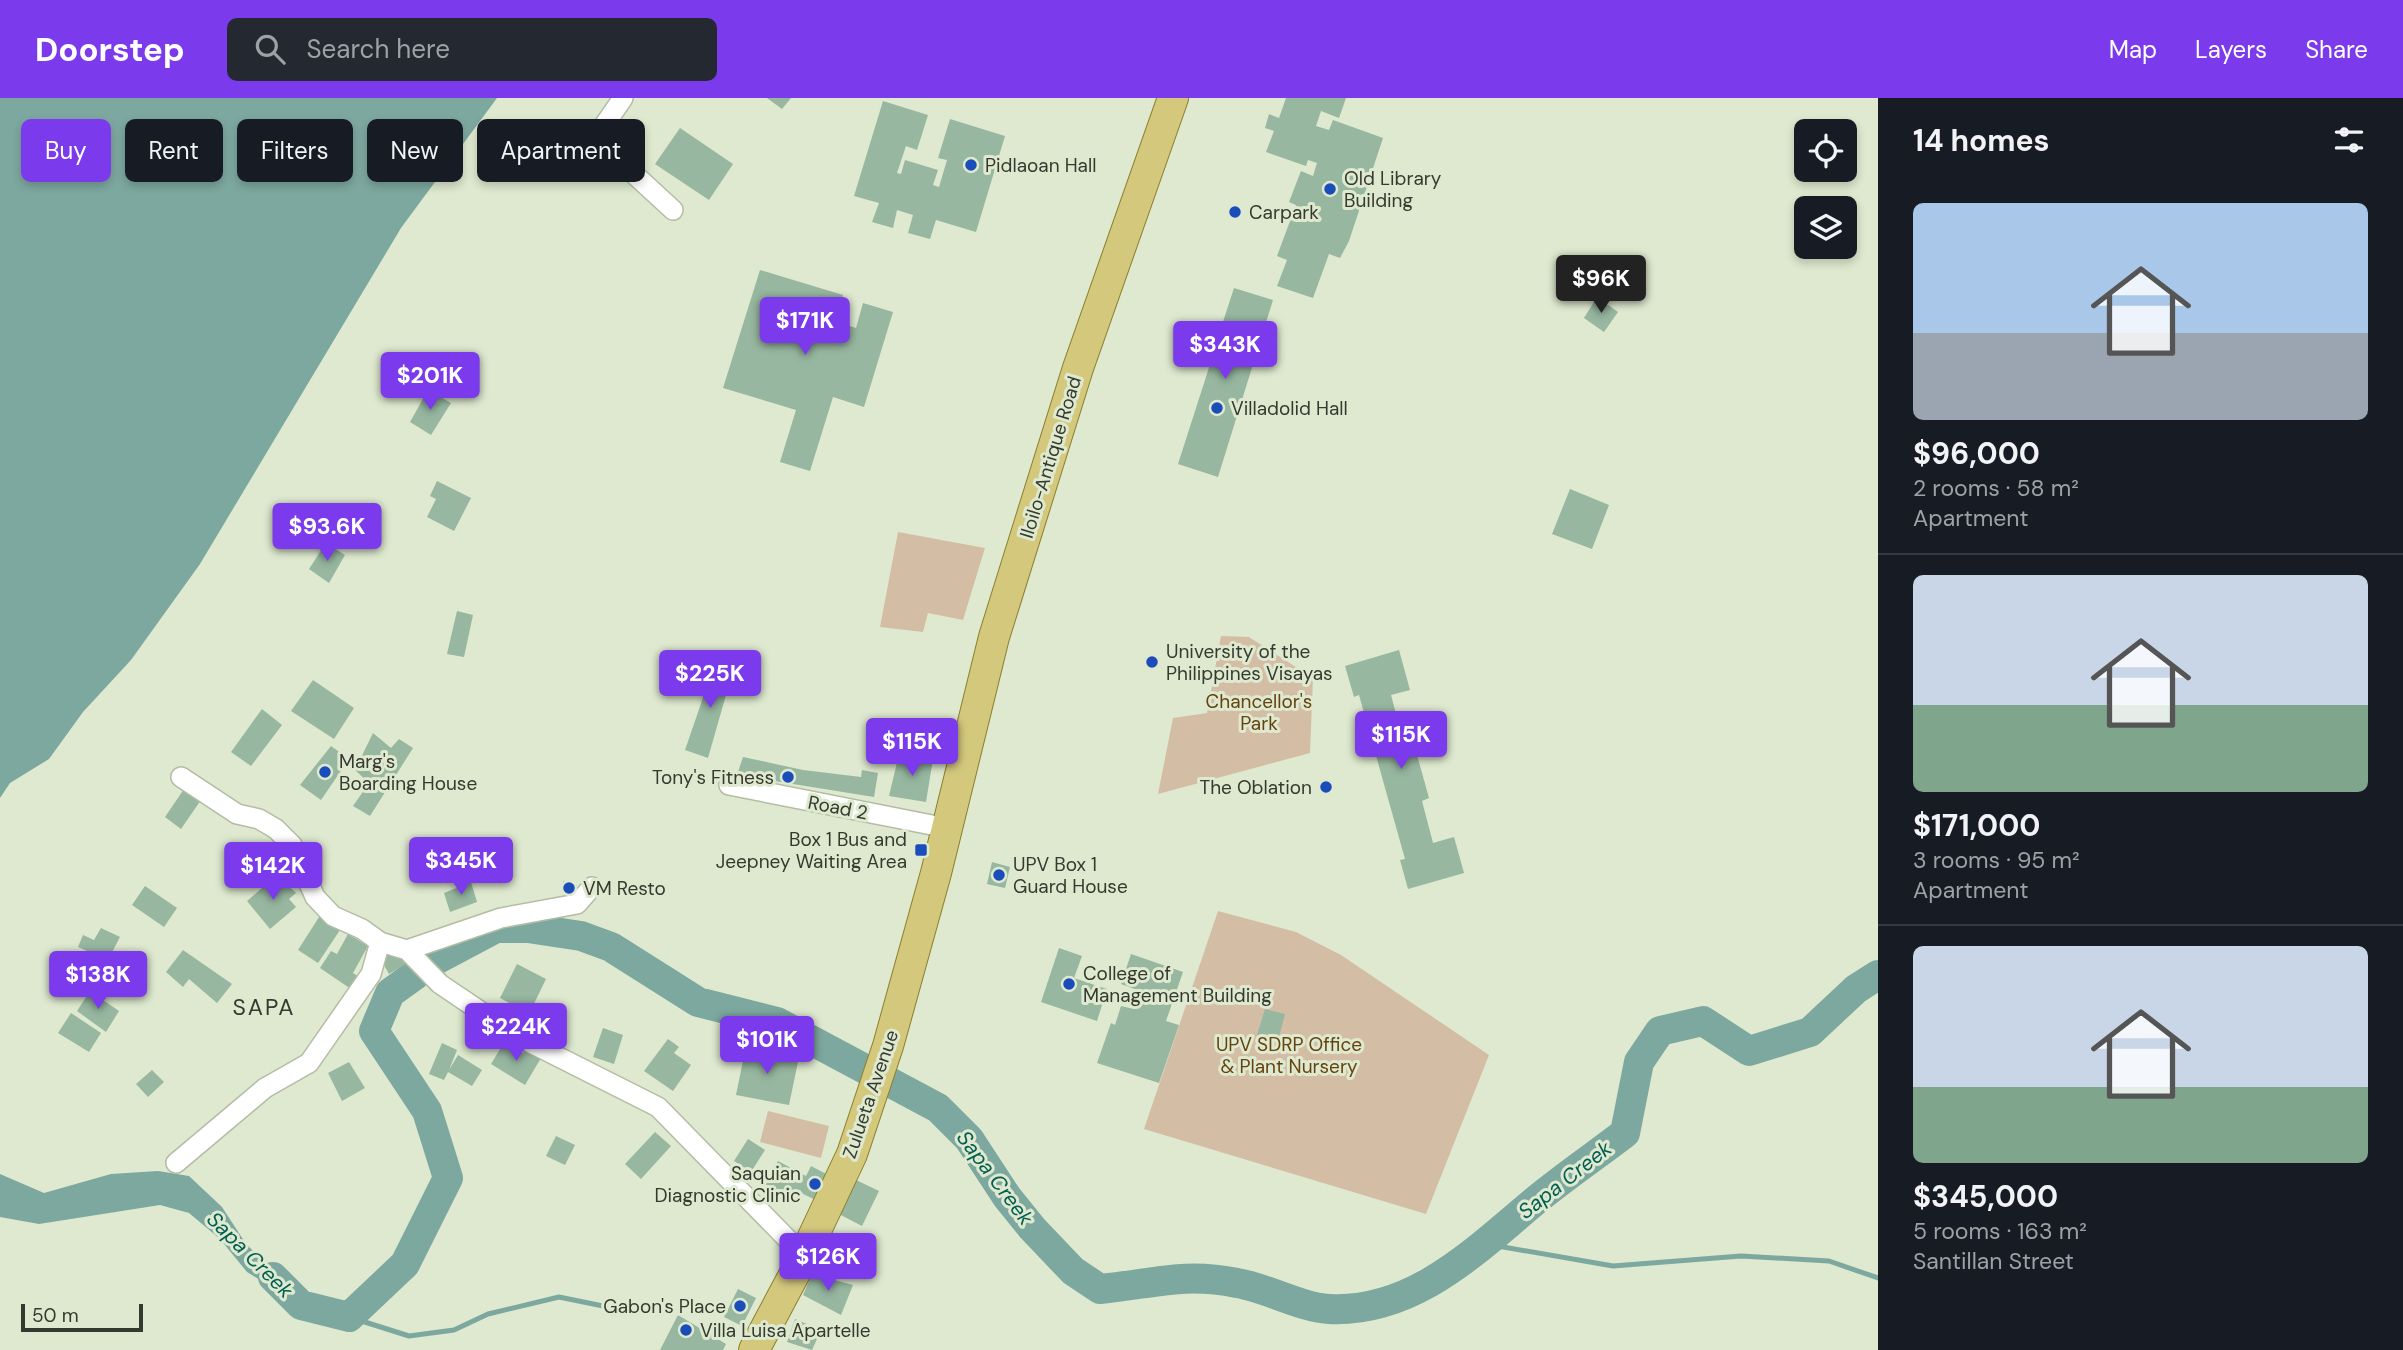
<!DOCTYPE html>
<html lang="en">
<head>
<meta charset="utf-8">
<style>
  body { margin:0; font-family:"DM Sans",sans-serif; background:#242831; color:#f1f3f6; height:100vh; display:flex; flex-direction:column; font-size:26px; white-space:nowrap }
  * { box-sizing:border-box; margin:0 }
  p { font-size:23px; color:#9ea1a6 }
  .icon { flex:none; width:38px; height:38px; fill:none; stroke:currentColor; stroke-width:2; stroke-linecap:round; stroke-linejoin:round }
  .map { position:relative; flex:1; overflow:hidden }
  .side { display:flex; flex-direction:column; background:#171b24; width:525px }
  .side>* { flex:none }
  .banner { position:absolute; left:21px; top:21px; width:665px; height:63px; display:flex; gap:14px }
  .buttons { position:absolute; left:1794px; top:21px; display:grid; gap:14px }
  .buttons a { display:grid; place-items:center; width:63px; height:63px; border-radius:10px; background:#171b24; box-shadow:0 4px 10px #0003; font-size:35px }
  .scale { position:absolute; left:21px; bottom:18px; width:122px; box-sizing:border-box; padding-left:7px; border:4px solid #353a30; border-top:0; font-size:19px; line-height:24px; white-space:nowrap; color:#353a30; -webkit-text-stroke:5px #dee9cf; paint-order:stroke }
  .price { position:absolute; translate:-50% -60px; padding:0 16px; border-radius:7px; background:#7c3aed; color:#fff; font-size:23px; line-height:46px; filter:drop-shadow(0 2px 4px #0008) }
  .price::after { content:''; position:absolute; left:50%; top:42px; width:21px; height:16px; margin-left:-10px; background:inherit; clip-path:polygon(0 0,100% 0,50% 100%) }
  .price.active { background:#222; color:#fff }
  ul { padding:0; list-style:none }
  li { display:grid; align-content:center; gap:14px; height:371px; padding:0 35px }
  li+li { border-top:2px solid #363941 }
  li span { display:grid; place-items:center; height:217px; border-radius:10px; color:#555 }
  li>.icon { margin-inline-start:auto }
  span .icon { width:126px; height:126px; fill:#fffc; stroke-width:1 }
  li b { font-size:30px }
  h2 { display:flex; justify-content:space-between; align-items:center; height:84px; padding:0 35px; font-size:30px }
  .pill { padding:0 24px; border-radius:10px; background:#171b24; box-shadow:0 4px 10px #0003; font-size:24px; line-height:63px }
  .pill.active { background:#7c3aed; color:#fff }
  header { display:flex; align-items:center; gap:42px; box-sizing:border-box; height:98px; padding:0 35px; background:#7c3aed; color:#fff }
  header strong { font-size:33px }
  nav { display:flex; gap:38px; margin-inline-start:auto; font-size:24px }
  .search { width:490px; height:63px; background:#242831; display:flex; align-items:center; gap:18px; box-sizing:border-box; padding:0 24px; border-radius:10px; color:#9ea1a6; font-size:26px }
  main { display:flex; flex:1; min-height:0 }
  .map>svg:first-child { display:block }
</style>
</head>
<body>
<header>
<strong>Doorstep</strong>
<div class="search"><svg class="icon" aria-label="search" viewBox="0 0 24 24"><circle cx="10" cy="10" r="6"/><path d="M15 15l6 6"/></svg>Search here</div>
<nav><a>Map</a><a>Layers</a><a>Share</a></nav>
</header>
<main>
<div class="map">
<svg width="1878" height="1252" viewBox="0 0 1878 1252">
  <rect width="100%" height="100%" fill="#dee9cf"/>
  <path fill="#d3bea5" d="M 898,434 L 985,450 L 963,522 L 928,515 L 923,534 L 880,529 Z
    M 1221,538 L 1249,539 L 1313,580 L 1310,655 L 1158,696 L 1173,620 L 1207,615 Z
    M 1218,813 L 1296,834 L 1341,857 L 1489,957 L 1426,1116 L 1144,1031 Z
    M 768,1013 L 829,1028 L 821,1060 L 760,1044 Z"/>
  <path fill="#7da89f" d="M 0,0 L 497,0 L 401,130 L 200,466 L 131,562 L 83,614 L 49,661 L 10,685 L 0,700 Z
    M 158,1073 L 189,1078 L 222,1109 L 246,1146 L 286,1185 L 301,1207 L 247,1174 L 220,1141 L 189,1115 L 160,1107 L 39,1126 L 0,1119 L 0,1076 L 44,1095 L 111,1076 Z"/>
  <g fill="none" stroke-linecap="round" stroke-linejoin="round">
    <path stroke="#7da89f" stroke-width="5" d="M 1486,1146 L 1613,1168 L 1741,1158 L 1829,1163 L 1878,1180
      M 349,1219 L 409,1238 L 454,1232 L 488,1216 L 559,1199 L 603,1208"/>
    <path stroke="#7da89f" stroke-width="30" d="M 432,864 L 496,830 L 528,830 L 581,838 L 611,849 L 698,904 L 777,924 L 938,1010 L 969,1041 L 1007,1099 L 1032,1130 L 1073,1173 L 1100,1191 C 1153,1186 1183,1174 1237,1185 C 1267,1190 1299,1209 1329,1211 C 1414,1215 1475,1153 1535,1103 C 1564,1079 1595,1058 1625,1035 L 1639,964 L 1660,933 L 1703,923 L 1749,953 L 1810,934 L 1856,891 L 1878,877
      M 273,1179 L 301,1207 L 349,1219 L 405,1166 L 448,1080 L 427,1013 L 374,933 L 390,895 L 415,877"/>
  </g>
  <path fill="#97b7a0" d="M 767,0 L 791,0 L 782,11 Z
    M 1286,0 L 1346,0 L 1339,20 L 1321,13 L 1316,28 L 1329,32 L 1333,22 L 1383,40 L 1349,143 L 1340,160 L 1329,156 L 1313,200 L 1277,188 L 1287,162 L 1277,158 L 1296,107 L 1289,104 L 1301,73 L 1313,78 L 1317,65 L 1308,62 L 1306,68 L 1266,54 L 1274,33 L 1265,30 L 1269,16 L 1279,20 Z
    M 883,3 L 928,17 L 917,52 L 906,48 L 897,75 L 901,76 L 905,62 L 938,72 L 933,87 L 939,89 L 947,62 L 938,60 L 950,21 L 1005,38 L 976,134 L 936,122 L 930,141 L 908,135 L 913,117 L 897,112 L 893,130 L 872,124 L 879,105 L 854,98 Z
    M 680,30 L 733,66 L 709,102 L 655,66 Z
    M 760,172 L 843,197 L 835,223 L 856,230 L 863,205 L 893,214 L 864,309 L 833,299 L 810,373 L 780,364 L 796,312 L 723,290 Z
    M 1234,190 L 1273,202 L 1218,379 L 1178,366 L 1214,254 L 1205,251 L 1211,230 L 1220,233 Z
    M 1597,199 L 1618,214 L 1604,234 L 1584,220 Z
    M 428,292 L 451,305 L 431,337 L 410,324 Z
    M 437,383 L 471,400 L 454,433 L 427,419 L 436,401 L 430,398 Z
    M 1570,391 L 1609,407 L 1592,451 L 1552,436 Z
    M 326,445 L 345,457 L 329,485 L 309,471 Z
    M 457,513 L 473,517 L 464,559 L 447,556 Z
    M 1399,552 L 1410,592 L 1391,597 L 1403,642 L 1412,639 L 1429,700 L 1422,703 L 1433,745 L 1454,739 L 1464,775 L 1408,791 L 1400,762 L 1405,761 L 1359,597 L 1354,599 L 1345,568 Z
    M 716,562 L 734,569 L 708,660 L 685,652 Z
    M 313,582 L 354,610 L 334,641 L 291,613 Z
    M 262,611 L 282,627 L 251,668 L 231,654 Z
    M 373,635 L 391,650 L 399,641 L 413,650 L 370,718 L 353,708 L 369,685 L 355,672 Z
    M 331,648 L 349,661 L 321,702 L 300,687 Z
    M 899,656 L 933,661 L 926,704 L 889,698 Z
    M 743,659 L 803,672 L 861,679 L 862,672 L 878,675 L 874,699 L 737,677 Z
    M 184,691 L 201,702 L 181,731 L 165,719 Z
    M 992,764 L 1010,769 L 1005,790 L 987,786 Z
    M 277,777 L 296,795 L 289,801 L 296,809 L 270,831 L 247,803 Z
    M 563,783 L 577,787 L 574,792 L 563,795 Z
    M 471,784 L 477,804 L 450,814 L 444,795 Z
    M 145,788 L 177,810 L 164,829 L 132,807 Z
    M 321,816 L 342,829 L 318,865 L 298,852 Z
    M 101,830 L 120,839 L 108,862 L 78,849 L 83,837 L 94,842 Z
    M 348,836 L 368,848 L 353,875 L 362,881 L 351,891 L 320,870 L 331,853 L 337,856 Z
    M 1059,850 L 1082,858 L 1074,880 L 1107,891 L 1097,923 L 1041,904 Z
    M 397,851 L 406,866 L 389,876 L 380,860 Z
    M 183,852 L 232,886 L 217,905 L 189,881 L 183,889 L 166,874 Z
    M 1131,856 L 1183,874 L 1166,923 L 1179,927 L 1159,985 L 1097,965 L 1111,925 L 1115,927 L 1121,908 L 1134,911 L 1140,893 L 1121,886 Z
    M 517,866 L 546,881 L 531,912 L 524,908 L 522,912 L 500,900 Z
    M 90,893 L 119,913 L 106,934 L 77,913 Z
    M 1265,911 L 1285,916 L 1278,943 L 1257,937 Z
    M 71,915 L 101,935 L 89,954 L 58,935 Z
    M 603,930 L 623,937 L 614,966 L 593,959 Z
    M 668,941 L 679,949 L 674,955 L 691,967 L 673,993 L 644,973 Z
    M 505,943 L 523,955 L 526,951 L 541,960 L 525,987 L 491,966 Z
    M 442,945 L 457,952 L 449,972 L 458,957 L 482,972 L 472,988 L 448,974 L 444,982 L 429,976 Z
    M 746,948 L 799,959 L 789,1007 L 736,997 Z
    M 349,964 L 365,990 L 342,1003 L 328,975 Z
    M 152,972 L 164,984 L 148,999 L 136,986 Z
    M 655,1034 L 671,1048 L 641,1081 L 625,1066 Z
    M 556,1038 L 575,1047 L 565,1067 L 546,1058 Z
    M 748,1041 L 765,1052 L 751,1074 L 734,1063 Z
    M 778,1063 L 806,1078 L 811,1068 L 832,1079 L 822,1105 L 797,1093 L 790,1106 L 763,1092 Z
    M 852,1080 L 879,1093 L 862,1128 L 835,1114 Z
    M 812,1176 L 853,1187 L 841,1217 L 803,1197 Z
    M 738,1191 L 756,1200 L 742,1228 L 724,1219 Z
    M 678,1217 L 726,1246 L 723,1252 L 660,1252 Z
    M 795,1221 L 821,1232 L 812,1252 L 787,1244 Z"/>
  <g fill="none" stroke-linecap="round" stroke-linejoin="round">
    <g stroke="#b2bda4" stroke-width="22">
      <path id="street" d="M 623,0 L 605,26 L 603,41 L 621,64 L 673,112
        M 181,679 L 237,716 L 259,721 L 276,731 L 292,747 L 315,799 L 333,818 L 362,831 L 380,844 L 407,852 L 440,886 L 517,938 L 658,1009 L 804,1158
        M 729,687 L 947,730
        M 407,852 L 501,820 L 577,806 L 592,789
        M 176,1065 L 265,990 L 309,965 L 371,876 L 380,844"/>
    </g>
    <g stroke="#8a7f2a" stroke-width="32">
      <path id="primary" d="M 754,1252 L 804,1158 L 852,1056 L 888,948 L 936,775 L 994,539 L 1078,270 L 1173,0"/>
    </g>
    <use href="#street" stroke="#fff" stroke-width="19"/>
    <use href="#primary" stroke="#d4c87d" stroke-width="30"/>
  </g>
  <g fill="#1b4dba" stroke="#dee9cf" stroke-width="2.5">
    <circle cx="971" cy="67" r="7"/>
    <circle cx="1330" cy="91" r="7"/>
    <circle cx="1235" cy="114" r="7"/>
    <circle cx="1217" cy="310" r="7"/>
    <circle cx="1152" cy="564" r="7"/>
    <circle cx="325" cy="674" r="7"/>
    <circle cx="788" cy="679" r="7"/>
    <circle cx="1326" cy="689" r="7"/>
    <rect x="914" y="745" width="14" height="14" rx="3.5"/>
    <circle cx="999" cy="777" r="7"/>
    <circle cx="569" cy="790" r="7"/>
    <circle cx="1069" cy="886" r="7"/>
    <circle cx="815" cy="1086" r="7"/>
    <circle cx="740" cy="1208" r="7"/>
    <circle cx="686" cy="1232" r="7"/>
  </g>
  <g text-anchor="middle" stroke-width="6" stroke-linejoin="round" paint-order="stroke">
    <g font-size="19" fill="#353a30" stroke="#dee9cf" text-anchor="start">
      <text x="985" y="74">Pidlaoan Hall</text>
      <text x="1344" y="87">Old Library<tspan x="1344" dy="22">Building</tspan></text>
      <text x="1249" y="121">Carpark</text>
      <text x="1231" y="317">Villadolid Hall</text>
      <text x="1166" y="560">University of the<tspan x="1166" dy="22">Philippines Visayas</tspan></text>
      <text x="339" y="670">Marg's<tspan x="339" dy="22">Boarding House</tspan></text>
      <text x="774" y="686" text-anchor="end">Tony's Fitness</text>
      <text x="1312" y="696" text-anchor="end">The Oblation</text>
      <text x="907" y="748" text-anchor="end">Box 1 Bus and<tspan x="907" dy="22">Jeepney Waiting Area</tspan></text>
      <text x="1013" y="773">UPV Box 1<tspan x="1013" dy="22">Guard House</tspan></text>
      <text x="583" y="797">VM Resto</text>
      <text x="1083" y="882">College of<tspan x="1083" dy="22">Management Building</tspan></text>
      <text x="801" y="1082" text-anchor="end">Saquian<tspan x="801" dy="22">Diagnostic Clinic</tspan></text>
      <text x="726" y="1215" text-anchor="end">Gabon's Place</text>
      <text x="700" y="1239">Villa Luisa Apartelle</text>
    </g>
    <g font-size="19" fill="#353a30" stroke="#dee9cf">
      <text transform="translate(1050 359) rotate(-73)" y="7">Iloilo-Antique Road</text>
      <text transform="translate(838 709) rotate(11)" y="7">Road 2</text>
      <text transform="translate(870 996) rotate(-71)" y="7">Zulueta Avenue</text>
    </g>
    <g font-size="19" fill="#654311" stroke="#dee9cf">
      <text x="1259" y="610">Chancellor's<tspan x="1259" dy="22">Park</tspan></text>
      <text x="1289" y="953">UPV SDRP Office<tspan x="1289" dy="22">&amp; Plant Nursery</tspan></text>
    </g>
    <g font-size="21" font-style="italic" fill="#005e52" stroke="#dee9cf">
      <text transform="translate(995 1080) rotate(53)" y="7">Sapa Creek</text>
      <text transform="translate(1565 1082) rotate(-38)" y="7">Sapa Creek</text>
      <text transform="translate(250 1157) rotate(45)" y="7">Sapa Creek</text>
    </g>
    <g font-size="23" letter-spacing="2" fill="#353a30" stroke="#dee9cf">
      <text x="264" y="917">SAPA</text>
    </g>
  </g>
</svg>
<div class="buttons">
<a><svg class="icon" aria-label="locate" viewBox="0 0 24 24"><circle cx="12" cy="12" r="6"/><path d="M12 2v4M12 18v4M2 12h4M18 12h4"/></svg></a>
<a><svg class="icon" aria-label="layers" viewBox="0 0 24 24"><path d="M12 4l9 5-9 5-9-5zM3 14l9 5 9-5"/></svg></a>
</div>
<div class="scale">50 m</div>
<b class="price active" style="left:1601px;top:217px">$96K</b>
<b class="price" style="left:805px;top:259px">$171K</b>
<b class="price" style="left:1225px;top:283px">$343K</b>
<b class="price" style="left:430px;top:314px">$201K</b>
<b class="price" style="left:327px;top:465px">$93.6K</b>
<b class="price" style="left:710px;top:612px">$225K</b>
<b class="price" style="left:1401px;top:673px">$115K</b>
<b class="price" style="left:912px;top:680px">$115K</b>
<b class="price" style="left:461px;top:799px">$345K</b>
<b class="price" style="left:273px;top:804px">$142K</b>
<b class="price" style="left:98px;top:913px">$138K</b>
<b class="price" style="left:516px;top:965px">$224K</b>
<b class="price" style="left:767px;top:978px">$101K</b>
<b class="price" style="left:828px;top:1195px">$126K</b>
<div class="banner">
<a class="pill active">Buy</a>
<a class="pill">Rent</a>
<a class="pill">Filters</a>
<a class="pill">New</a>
<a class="pill">Apartment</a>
</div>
</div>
<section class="side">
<h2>14 homes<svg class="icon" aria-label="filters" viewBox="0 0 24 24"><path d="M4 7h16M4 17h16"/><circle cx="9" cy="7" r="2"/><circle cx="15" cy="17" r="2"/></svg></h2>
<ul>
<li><span style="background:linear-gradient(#a9c7e8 60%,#9aa5b1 0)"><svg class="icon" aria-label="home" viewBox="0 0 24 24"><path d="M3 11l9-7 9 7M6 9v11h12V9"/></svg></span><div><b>$96,000</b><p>2 rooms · 58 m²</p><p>Apartment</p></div></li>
<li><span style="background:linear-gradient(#c9d6e8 60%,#7fa58c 0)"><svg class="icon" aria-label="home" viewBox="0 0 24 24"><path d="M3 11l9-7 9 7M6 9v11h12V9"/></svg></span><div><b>$171,000</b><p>3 rooms · 95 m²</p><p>Apartment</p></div></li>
<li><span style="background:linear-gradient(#c9d6e8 65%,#7fa58c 0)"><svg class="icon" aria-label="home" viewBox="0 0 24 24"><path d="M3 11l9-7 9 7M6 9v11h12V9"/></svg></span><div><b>$345,000</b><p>5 rooms · 163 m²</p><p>Santillan Street</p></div></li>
</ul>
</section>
</main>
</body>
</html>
